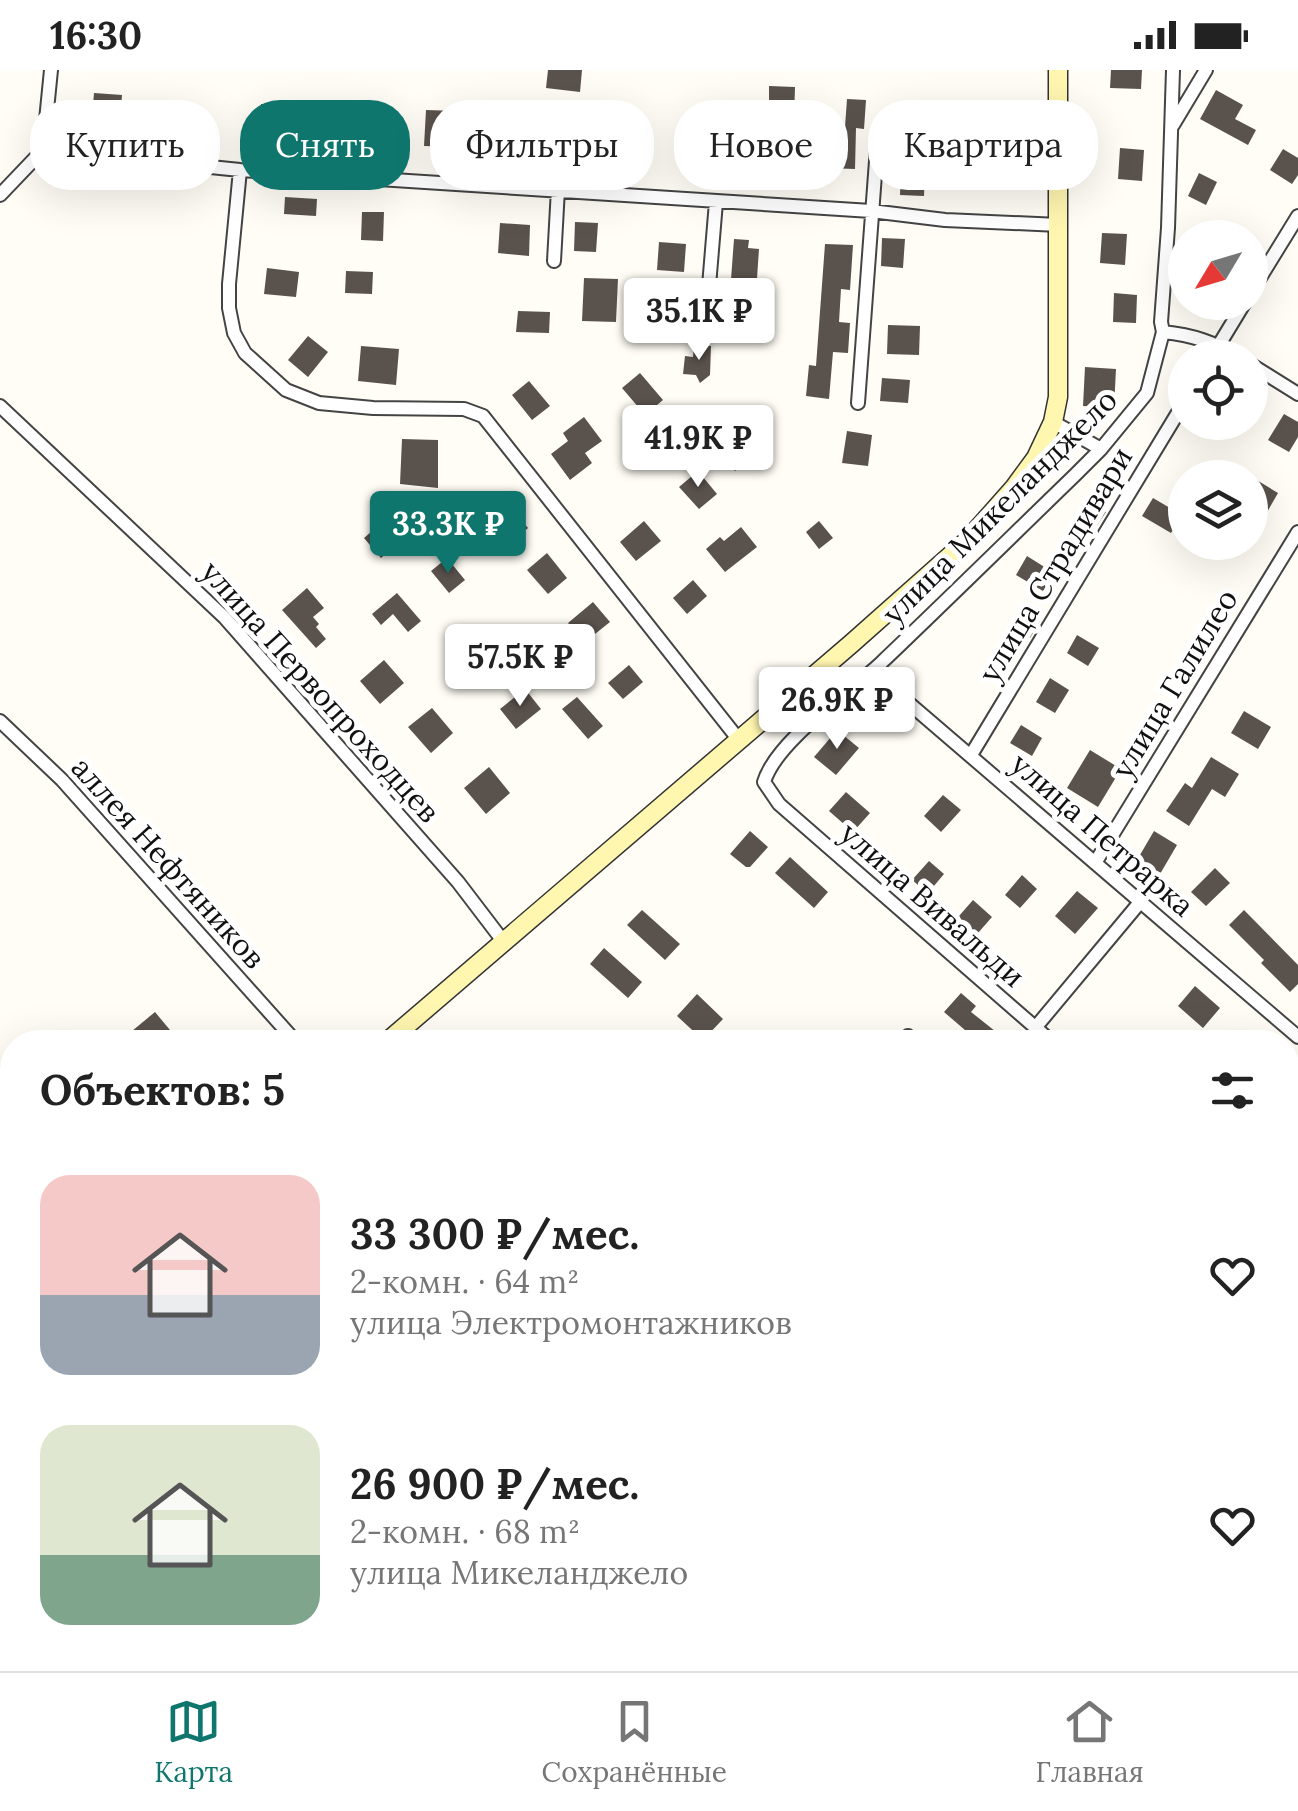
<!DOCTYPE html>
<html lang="ru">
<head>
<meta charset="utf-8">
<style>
  body { margin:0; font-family:Lora,serif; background:#f6f6f6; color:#222; height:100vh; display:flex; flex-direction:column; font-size:38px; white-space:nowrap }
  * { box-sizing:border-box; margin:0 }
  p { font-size:32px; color:#767676 }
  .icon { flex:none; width:55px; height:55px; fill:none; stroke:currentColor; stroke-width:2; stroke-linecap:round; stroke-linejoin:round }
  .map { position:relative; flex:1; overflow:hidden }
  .panel { position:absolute; left:0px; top:960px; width:1300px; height:642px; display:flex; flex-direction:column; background:#fff; border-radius:40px 40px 0 0; box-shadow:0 10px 40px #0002 }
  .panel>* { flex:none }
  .hud { position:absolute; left:30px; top:30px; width:1240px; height:90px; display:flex; gap:20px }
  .needle { width:65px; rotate:232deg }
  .tools { position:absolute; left:1168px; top:150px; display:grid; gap:20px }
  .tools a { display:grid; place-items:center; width:100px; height:100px; border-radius:50%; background:#fff; box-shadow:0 10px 40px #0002; font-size:50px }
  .price { position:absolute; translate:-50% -85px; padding:0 22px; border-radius:10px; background:#fff; color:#222; font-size:32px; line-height:65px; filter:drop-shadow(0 2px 5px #0008) }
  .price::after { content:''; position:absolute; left:50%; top:60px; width:30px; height:22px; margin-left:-15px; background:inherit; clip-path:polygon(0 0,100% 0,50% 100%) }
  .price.selected { background:#0f766e; color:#fff }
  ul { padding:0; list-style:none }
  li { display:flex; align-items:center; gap:30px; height:250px; padding:0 40px }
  li span { display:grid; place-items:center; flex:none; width:280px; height:200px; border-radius:30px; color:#555 }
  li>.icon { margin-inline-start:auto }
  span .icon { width:120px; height:120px; fill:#fffc; stroke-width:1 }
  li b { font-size:42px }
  h2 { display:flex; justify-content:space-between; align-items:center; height:120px; padding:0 40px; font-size:42px }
  .chip { padding:0 35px; border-radius:40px; background:#fff; box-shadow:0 10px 40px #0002; font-size:35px; line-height:90px }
  .chip.selected { background:#0f766e; color:#fff }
  .status { display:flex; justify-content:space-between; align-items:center; height:70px; padding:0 50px; background:#fff; direction:ltr }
  .status svg { height:28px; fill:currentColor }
  .tab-bar { display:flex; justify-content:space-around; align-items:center; height:140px; border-top:2px solid #e0e0e0; background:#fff; font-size:28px; color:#767676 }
  .tab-bar a { display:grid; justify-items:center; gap:5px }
  .tab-bar .selected { color:#0f766e }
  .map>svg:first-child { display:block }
</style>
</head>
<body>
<div class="status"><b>16:30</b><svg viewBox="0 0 49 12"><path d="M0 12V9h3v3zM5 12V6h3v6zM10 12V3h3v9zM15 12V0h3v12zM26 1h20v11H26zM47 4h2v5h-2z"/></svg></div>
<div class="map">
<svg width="1298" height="1601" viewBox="0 0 1298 1601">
  <rect width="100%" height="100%" fill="#fffdf5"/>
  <path fill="#5a524d" d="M 548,0 L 582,0 L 580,22 L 546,18 Z
    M 1111,0 L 1142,0 L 1141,19 L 1110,18 Z
    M 769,16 L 795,17 L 794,49 L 769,48 Z
    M 1216,20 L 1243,35 L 1235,49 L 1256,60 L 1248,75 L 1200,49 Z
    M 94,23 L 122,25 L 120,51 L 92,49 Z
    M 847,29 L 866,30 L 864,59 L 856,58 L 855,99 L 827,98 L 828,70 L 844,71 Z
    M 261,34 L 293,35 L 292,67 L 260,65 Z
    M 341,36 L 377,37 L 375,71 L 339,69 Z
    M 426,40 L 457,41 L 456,77 L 424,76 Z
    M 505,52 L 537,54 L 536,80 L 504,78 Z
    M 589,56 L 621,58 L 619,90 L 587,88 Z
    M 902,68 L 926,69 L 924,126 L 900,125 Z
    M 743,74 L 769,76 L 766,108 L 741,106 Z
    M 1120,78 L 1144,80 L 1142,111 L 1118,109 Z
    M 1283,79 L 1298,88 L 1298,105 L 1292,114 L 1270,100 Z
    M 1199,103 L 1217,112 L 1206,135 L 1188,126 Z
    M 285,127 L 317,129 L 316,146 L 284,144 Z
    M 362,142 L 384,142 L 383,171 L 361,170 Z
    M 575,152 L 598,153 L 596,182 L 574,181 Z
    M 500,153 L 530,155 L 529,186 L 498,183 Z
    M 1102,163 L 1127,164 L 1125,195 L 1100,193 Z
    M 882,168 L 905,169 L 903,198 L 881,196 Z
    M 734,169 L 749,170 L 748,178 L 759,179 L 754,252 L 728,250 Z
    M 659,172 L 686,174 L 684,202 L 657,200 Z
    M 825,174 L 853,175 L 850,220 L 841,219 L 839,252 L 850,253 L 848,283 L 833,282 L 829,329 L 806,326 L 809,295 L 816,296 Z
    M 267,198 L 299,202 L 296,227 L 264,224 Z
    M 346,201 L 373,202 L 372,224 L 345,223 Z
    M 584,208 L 618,209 L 616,252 L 582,251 Z
    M 1114,223 L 1137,225 L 1136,253 L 1113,252 Z
    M 663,225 L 688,227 L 686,254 L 662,253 Z
    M 1194,232 L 1225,232 L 1218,246 Z
    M 518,241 L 550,242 L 549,263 L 516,262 Z
    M 888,255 L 920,256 L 919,285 L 887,284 Z
    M 308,266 L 328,282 L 308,307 L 288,290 Z
    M 694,275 L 711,276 L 710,305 L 700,313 L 696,305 L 683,304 L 685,286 L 693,287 Z
    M 361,276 L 399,279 L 396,315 L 358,311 Z
    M 1085,297 L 1116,299 L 1114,338 L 1083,336 Z
    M 640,303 L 663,330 L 645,345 L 622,318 Z
    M 882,308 L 910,310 L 908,333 L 880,331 Z
    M 529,311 L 550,336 L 532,350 L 512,325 Z
    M 1284,344 L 1298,352 L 1298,367 L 1289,382 L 1268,370 Z
    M 584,347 L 602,371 L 585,383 L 592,393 L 570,410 L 551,384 L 568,371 L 563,363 Z
    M 743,361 L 760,381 L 735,401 L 718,381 Z
    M 847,361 L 872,365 L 868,396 L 842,393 Z
    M 402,369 L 438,370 L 438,418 L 400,414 Z
    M 698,401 L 717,424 L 699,439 L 679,417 Z
    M 1250,406 L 1278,423 L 1250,472 Z
    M 1153,428 L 1182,445 L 1171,463 L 1142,446 Z
    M 1089,431 L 1106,442 L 1092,463 L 1075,452 Z
    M 507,434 L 528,458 L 508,475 L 488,450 Z
    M 388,447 L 405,467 L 381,488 L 364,468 Z
    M 644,451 L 661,471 L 636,491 L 620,472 Z
    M 819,451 L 833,468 L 819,479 L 806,462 Z
    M 741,457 L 757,477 L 725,502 L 706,479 L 720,467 L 724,471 Z
    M 547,483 L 567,508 L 548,524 L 527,500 Z
    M 1027,486 L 1054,503 L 1043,521 L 1016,505 Z
    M 447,488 L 465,510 L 449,523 L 431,501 Z
    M 693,510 L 707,526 L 687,544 L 673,528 Z
    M 307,518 L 324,538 L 313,547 L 319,554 L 316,557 L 326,569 L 316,578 L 282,540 Z
    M 397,523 L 421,551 L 408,562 L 393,544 L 381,555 L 372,544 Z
    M 593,532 L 610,552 L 585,572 L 568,553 Z
    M 1021,539 L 1040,551 L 1030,568 L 1010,556 Z
    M 1077,565 L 1099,578 L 1088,596 L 1067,583 Z
    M 384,590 L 404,613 L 380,634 L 360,611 Z
    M 629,595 L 643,612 L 623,629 L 608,613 Z
    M 1050,608 L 1069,620 L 1055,643 L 1036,632 Z
    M 525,619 L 541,639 L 516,659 L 500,639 Z
    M 577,627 L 603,656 L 588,669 L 562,639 Z
    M 432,638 L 453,663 L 431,683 L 408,657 Z
    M 1244,641 L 1271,657 L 1258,679 L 1231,663 Z
    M 1021,655 L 1042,668 L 1032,686 L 1010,673 Z
    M 837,660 L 859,678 L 836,705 L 814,687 Z
    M 1090,680 L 1121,699 L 1098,737 L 1067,718 Z
    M 1211,687 L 1239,704 L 1225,727 L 1212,719 L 1189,756 L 1166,741 L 1185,713 L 1192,718 Z
    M 489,697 L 510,723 L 486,744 L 464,718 Z
    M 846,722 L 870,743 L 853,762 L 829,741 Z
    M 943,725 L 961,740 L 941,762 L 924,746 Z
    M 750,761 L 768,777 L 750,797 L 746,797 L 730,784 Z
    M 1154,761 L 1177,775 L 1160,804 L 1137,790 Z
    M 790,787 L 828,822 L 814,838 L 775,803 Z
    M 929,791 L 944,804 L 928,823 L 912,810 Z
    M 1215,798 L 1230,813 L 1206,836 L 1191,822 Z
    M 1022,805 L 1037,819 L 1020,838 L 1005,825 Z
    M 1077,821 L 1098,838 L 1075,864 L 1055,846 Z
    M 973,830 L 992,847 L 971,871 L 952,854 Z
    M 642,840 L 680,874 L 665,890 L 627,855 Z
    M 1244,840 L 1298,895 L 1298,914 L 1290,922 L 1261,893 L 1264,890 L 1229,855 Z
    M 604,878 L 642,912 L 628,928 L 590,894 Z
    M 1195,916 L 1220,938 L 1203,958 L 1178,936 Z
    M 961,923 L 976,936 L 971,942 L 1000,965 L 993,972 L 967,972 L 972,966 L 944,942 Z
    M 697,924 L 723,949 L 703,970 L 677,946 Z
    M 155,942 L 180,972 L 142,972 L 132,961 Z
    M 12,1384 L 12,1430 L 0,1416 L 0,1395 Z
    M 0,1520 L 12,1528 L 12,1536 L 0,1556 Z"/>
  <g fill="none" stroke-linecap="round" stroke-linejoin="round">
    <g stroke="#444" stroke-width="10">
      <path id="lane" d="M 1298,1592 L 1298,1591"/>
    </g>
    <g stroke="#444" stroke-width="16">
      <path id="street" d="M 1173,55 L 1206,0
        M 43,80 L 51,0
        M 240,100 L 229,214 L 229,238 L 234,263 L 245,283 L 286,320 L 319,333 L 373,338 L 464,339 L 483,346 L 739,670
        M 0,125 L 43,80 L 240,100 L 871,141 L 945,150 L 1059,155
        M 554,191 L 558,119
        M 1250,224 L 1298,146
        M 706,252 L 716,132
        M 1163,262 C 1192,265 1215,272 1239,288
        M 1211,288 L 1245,232
        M 1250,294 L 1298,324
        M 858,333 L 878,64
        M 0,336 L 225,548 L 458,812 L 503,871
        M 1053,352 L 1101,379
        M 878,596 L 897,623 L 1298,967
        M 0,651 L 62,710 L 296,972
        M 971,685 L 1185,331
        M 1095,793 L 1298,462
        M 1035,958 L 1141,831
        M 902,972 L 908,966
        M 1052,972 L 779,734 L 764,712 C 777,670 848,624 881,593 C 946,531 1010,468 1075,405 L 1101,379 L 1147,323 L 1163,262 L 1161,252 L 1168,158 L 1173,0
        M 1288,1161 L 1298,1148
        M 1288,1178 L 1298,1187
        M 0,1231 L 12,1245
        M 1288,1364 L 1298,1365
        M 269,1590 L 295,1601
        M 11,1601 L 15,1590
        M 1128,1601 L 1136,1590"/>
    </g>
    <g stroke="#333" stroke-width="21">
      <path id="secondary" d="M 387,972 L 851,574 L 967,471 L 1014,418 L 1036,388 L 1053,352 L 1058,327 L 1058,0
        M 0,1305 L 12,1294"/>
    </g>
    <use href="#lane" stroke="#fff" stroke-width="6"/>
    <use href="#street" stroke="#fff" stroke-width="12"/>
    <use href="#secondary" stroke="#fff6b0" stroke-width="18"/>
  </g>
  <g text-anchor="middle" stroke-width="10" stroke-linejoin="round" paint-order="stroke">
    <g font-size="30" fill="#111" stroke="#fff">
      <text transform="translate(1000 437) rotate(-45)" y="10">улица Микеланджело</text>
      <text transform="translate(1056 495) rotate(-59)" y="10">улица Страдивари</text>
      <text transform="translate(1175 614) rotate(-59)" y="10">улица Галилео</text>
      <text transform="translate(320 622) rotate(48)" y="10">улица Первопроходцев</text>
      <text transform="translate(1102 765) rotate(41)" y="10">улица Петрарка</text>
      <text transform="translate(168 793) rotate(48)" y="10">аллея Нефтяников</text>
      <text transform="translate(932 835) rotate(41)" y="10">улица Вивальди</text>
    </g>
  </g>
</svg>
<div class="tools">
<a><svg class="needle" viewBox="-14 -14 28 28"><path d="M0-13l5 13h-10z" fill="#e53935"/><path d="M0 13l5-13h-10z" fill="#767676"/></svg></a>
<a><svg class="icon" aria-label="locate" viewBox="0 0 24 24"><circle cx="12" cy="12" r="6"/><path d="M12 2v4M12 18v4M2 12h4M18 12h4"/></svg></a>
<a><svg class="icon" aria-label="layers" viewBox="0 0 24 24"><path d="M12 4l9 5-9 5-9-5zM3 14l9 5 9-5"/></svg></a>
</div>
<b class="price" style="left:699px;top:293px">35.1K ₽</b>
<b class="price" style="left:698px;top:420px">41.9K ₽</b>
<b class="price selected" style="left:448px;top:506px">33.3K ₽</b>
<b class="price" style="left:520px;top:639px">57.5K ₽</b>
<b class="price" style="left:837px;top:682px">26.9K ₽</b>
<div class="hud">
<a class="chip">Купить</a>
<a class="chip selected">Снять</a>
<a class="chip">Фильтры</a>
<a class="chip">Новое</a>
<a class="chip">Квартира</a>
</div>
<section class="panel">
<h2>Объектов: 5<svg class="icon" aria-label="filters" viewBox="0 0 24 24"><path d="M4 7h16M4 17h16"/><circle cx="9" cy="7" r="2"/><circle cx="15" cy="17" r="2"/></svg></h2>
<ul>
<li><span style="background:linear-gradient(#f6c9c9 60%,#9aa5b1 0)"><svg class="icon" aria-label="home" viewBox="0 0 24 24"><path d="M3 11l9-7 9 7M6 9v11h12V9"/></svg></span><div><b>33 300 ₽/мес.</b><p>2-комн. · 64 m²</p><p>улица Электромонтажников</p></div><svg class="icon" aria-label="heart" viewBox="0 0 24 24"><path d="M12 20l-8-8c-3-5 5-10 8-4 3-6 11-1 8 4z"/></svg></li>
<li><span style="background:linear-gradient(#dfe7d0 65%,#7fa58c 0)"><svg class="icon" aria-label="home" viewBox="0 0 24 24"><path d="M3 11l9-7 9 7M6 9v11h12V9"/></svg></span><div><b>26 900 ₽/мес.</b><p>2-комн. · 68 m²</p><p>улица Микеланджело</p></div><svg class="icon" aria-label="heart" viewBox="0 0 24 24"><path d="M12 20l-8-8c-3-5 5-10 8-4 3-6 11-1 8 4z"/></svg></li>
</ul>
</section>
</div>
<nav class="tab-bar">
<a class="selected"><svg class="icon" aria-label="map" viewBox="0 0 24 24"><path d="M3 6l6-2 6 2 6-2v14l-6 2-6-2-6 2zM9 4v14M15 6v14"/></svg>Карта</a>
<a><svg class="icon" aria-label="saved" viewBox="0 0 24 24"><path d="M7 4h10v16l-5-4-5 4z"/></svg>Сохранённые</a>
<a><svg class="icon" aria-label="home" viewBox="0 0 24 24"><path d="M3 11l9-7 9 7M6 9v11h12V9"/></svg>Главная</a>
</nav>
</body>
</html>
